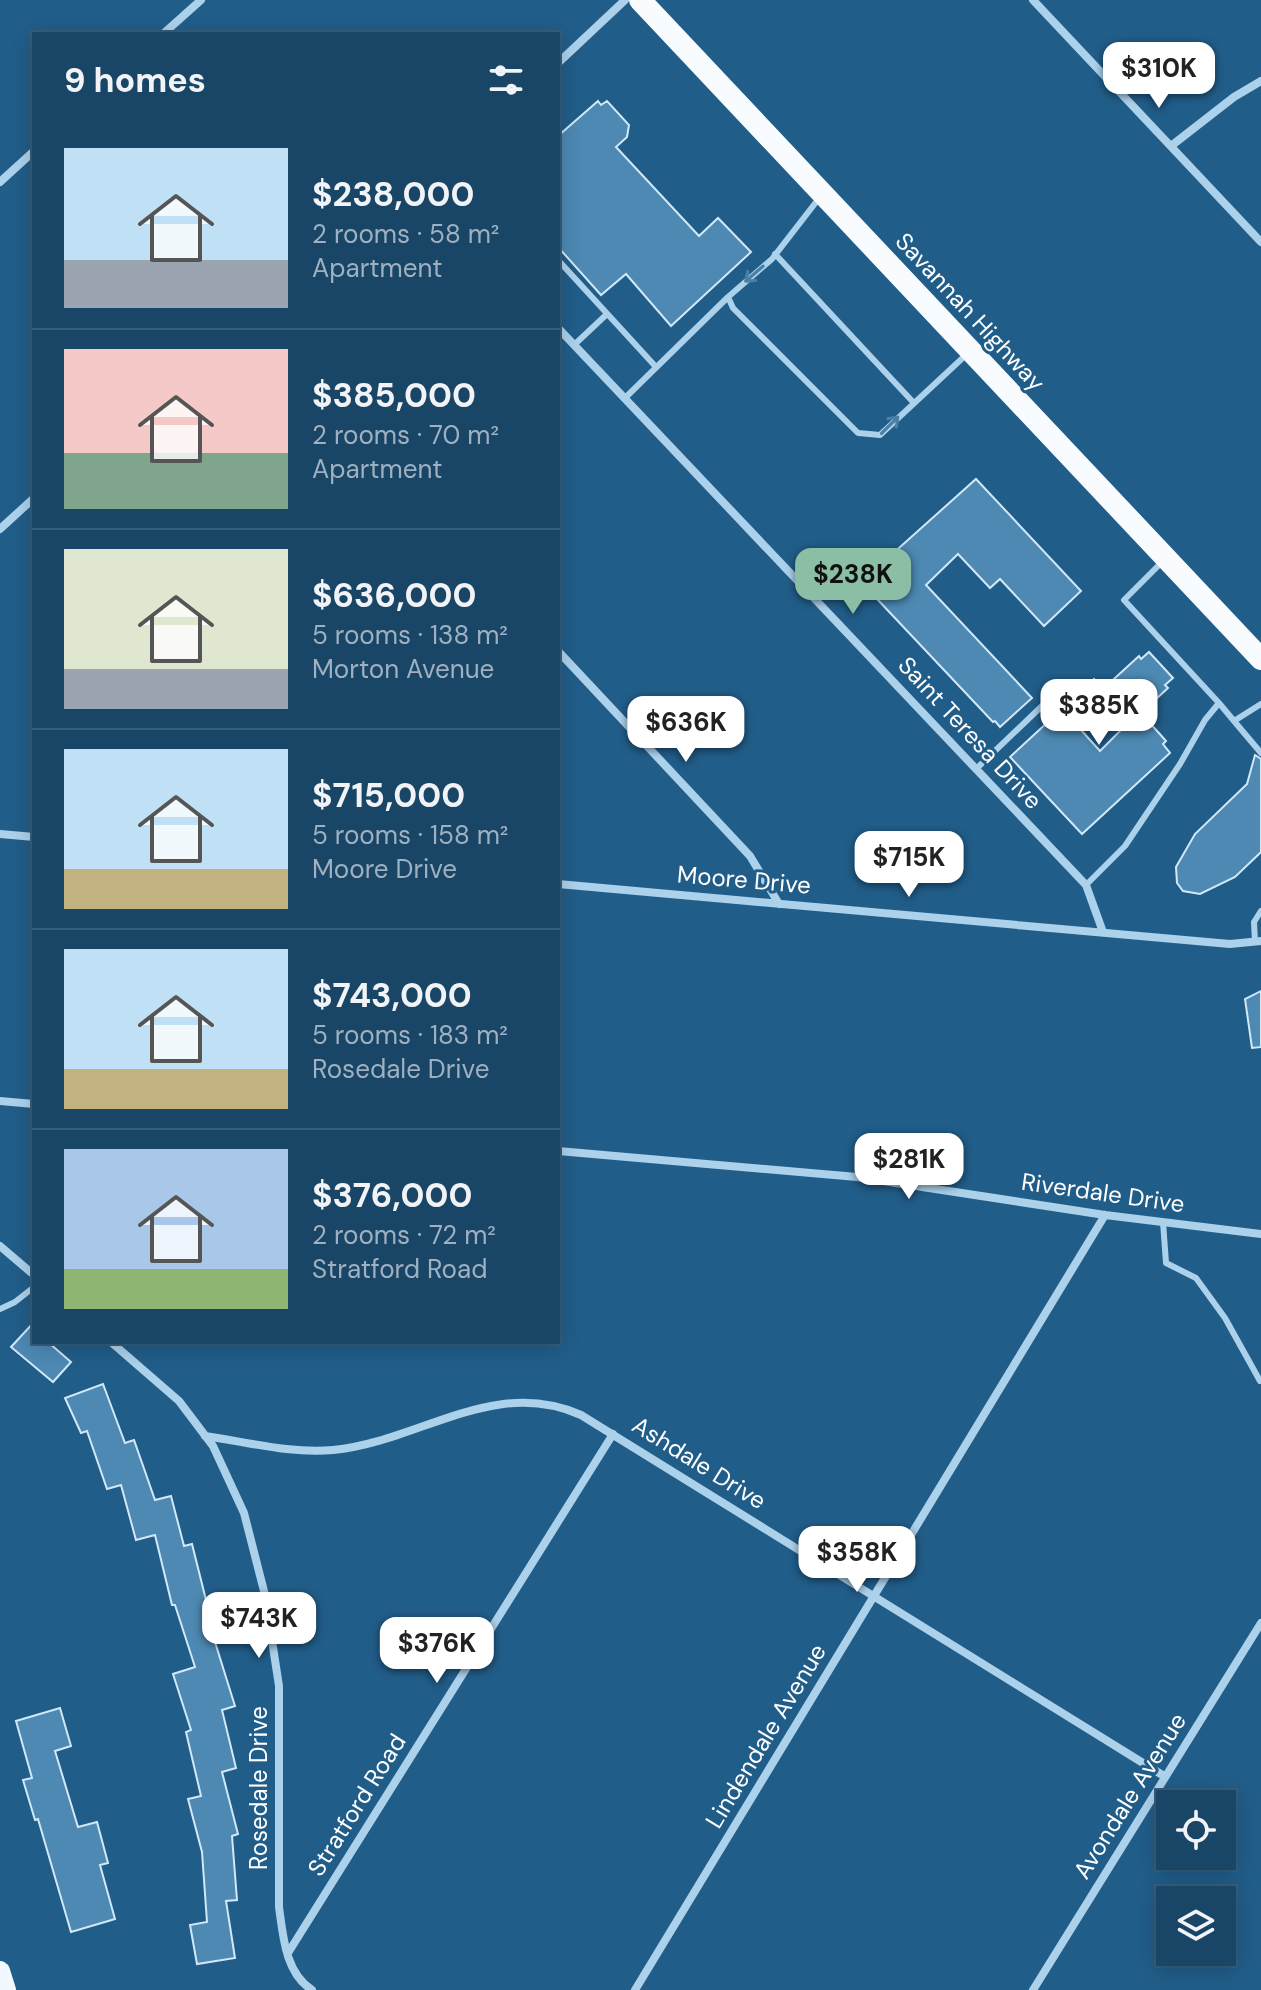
<!DOCTYPE html>
<html lang="en">
<head>
<meta charset="utf-8">
<style>
  body { margin:0; font-family:"DM Sans",sans-serif; background:#265070; color:#f1f3f6; height:100vh; display:flex; flex-direction:column; font-size:30px; white-space:nowrap }
  * { box-sizing:border-box; margin:0 }
  p { font-size:26px; color:#9fb1c0 }
  .icon { flex:none; width:44px; height:44px; fill:none; stroke:currentColor; stroke-width:2; stroke-linecap:round; stroke-linejoin:round }
  .map { position:relative; flex:1; overflow:hidden }
  .sheet { position:absolute; left:32px; top:32px; width:528px; height:1312px; display:flex; flex-direction:column; background:#194667; border-radius:0px; box-shadow:0 4px 20px #0003,0 0 0 2px #375e7b }
  .sheet>* { flex:none }
  .controls { position:absolute; left:1156px; top:1790px; display:grid; gap:16px }
  .controls a { display:grid; place-items:center; width:80px; height:80px; border-radius:0px; background:#194667; box-shadow:0 4px 20px #0003,0 0 0 2px #375e7b; font-size:40px }
  .price { position:absolute; translate:-50% -68px; padding:0 18px; border-radius:16px; background:#fff; color:#222; font-size:26px; line-height:52px; filter:drop-shadow(0 2px 4px #0008) }
  .price::after { content:''; position:absolute; left:50%; top:48px; width:24px; height:18px; margin-left:-12px; background:inherit; clip-path:polygon(0 0,100% 0,50% 100%) }
  .price.selected { background:#8abfa5; color:#111 }
  ul { padding:0; list-style:none }
  li { display:flex; align-items:center; gap:24px; height:200px; padding:0 32px }
  li+li { border-top:2px solid #375e7b }
  li span { display:grid; place-items:center; flex:none; width:224px; height:160px; border-radius:0px; color:#555 }
  li>.icon { margin-inline-start:auto }
  span .icon { width:96px; height:96px; fill:#fffc; stroke-width:1 }
  li b { font-size:34px }
  h2 { display:flex; justify-content:space-between; align-items:center; height:96px; padding:0 32px; font-size:34px }
  .map>svg:first-child { display:block }
</style>
</head>
<body>
<div class="map">
<svg width="1261" height="1990" viewBox="0 0 1261 1990">
  <rect width="100%" height="100%" fill="#215d89"/>
  <path fill="#4d89b3" stroke="#d1e8f8" stroke-width="2" d="M 598,101 L 601,105 L 607,101 L 629,125 L 627,137 L 616,147 L 699,236 L 718,218 L 751,252 L 671,326 L 626,274 L 601,295 L 558,247 L 558,136 Z
    M 976,479 L 1081,591 L 1044,626 L 1000,579 L 990,588 L 958,554 L 926,585 L 1032,698 L 1000,727 L 995,721 L 993,722 L 861,582 Z
    M 1149,652 L 1173,678 L 1165,685 L 1168,688 L 1141,713 L 1166,741 L 1163,744 L 1170,753 L 1082,834 L 1010,757 L 1062,709 L 1100,751 L 1121,730 L 1083,689 L 1094,679 L 1103,689 L 1139,656 L 1141,659 Z
    M 1255,755 L 1261,759 L 1261,852 L 1235,877 L 1200,894 L 1183,891 L 1177,883 L 1176,867 L 1195,834 L 1247,784 Z
    M 1261,991 L 1261,1047 L 1252,1048 L 1245,999 Z
    M 34,1322 L 34,1342 L 48,1342 L 71,1362 L 53,1382 L 11,1347 Z
    M 103,1384 L 125,1443 L 134,1440 L 155,1500 L 171,1496 L 184,1546 L 192,1544 L 208,1608 L 211,1607 L 221,1640 L 215,1642 L 235,1706 L 222,1710 L 236,1768 L 222,1772 L 238,1834 L 232,1836 L 237,1900 L 226,1901 L 235,1958 L 197,1964 L 190,1925 L 207,1922 L 202,1852 L 188,1799 L 201,1796 L 186,1732 L 191,1730 L 173,1674 L 195,1667 L 175,1605 L 172,1605 L 155,1535 L 136,1540 L 121,1485 L 107,1489 L 87,1431 L 81,1433 L 65,1398 Z
    M 60,1708 L 71,1746 L 55,1751 L 78,1827 L 97,1822 L 108,1863 L 100,1865 L 115,1919 L 71,1932 L 38,1819 L 35,1820 L 23,1780 L 32,1778 L 16,1721 Z"/>
  <g fill="none" stroke-linecap="round" stroke-linejoin="round">
    <path stroke="#acd1eb" stroke-width="6" d="M 820,197 L 772,259 L 728,297 L 733,308 L 858,433 L 880,435 L 968,353
      M 775,254 L 913,402
      M 558,260 L 656,367
      M 574,345 L 607,314
      M 625,398 L 728,297
      M 1164,560 L 1124,600 L 1219,703
      M 1234,721 L 1261,753
      M 976,769 L 1043,705
      M 1086,885 L 1125,846 L 1180,764 L 1205,720 L 1219,703 L 1234,721 L 1261,704
      M 1255,942 L 1254,922 L 1261,911
      M 1163,1222 L 1166,1263 L 1196,1278 L 1225,1318 L 1260,1381
      M 0,1309 L 15,1302 L 34,1287"/>
    <path stroke="#acd1eb" stroke-width="8" d="M 1033,0 L 1261,242
      M 163,34 L 201,0
      M 558,63 L 625,0
      M 1171,146 L 1234,97 L 1261,81
      M 0,182 L 34,151
      M 558,328 L 1086,885 L 1103,932
      M 0,529 L 34,498
      M 558,651 L 750,856 L 779,904
      M 0,834 L 34,837
      M 558,884 L 1230,944 L 1261,941
      M 0,1101 L 34,1104
      M 558,1151 L 857,1177 L 1105,1215 L 1261,1234
      M 0,1246 L 34,1275
      M 111,1342 L 179,1401 L 213,1446 L 244,1513 L 265,1595 L 279,1686 L 279,1907 C 283,1935 285,1973 312,1990
      M 205,1436 C 247,1442 291,1454 333,1450 C 419,1442 493,1376 581,1415 L 1164,1776
      M 288,1953 L 613,1434
      M 635,1990 L 1105,1215
      M 1033,1990 L 1261,1623"/>
    <path stroke="#f1f8fe" stroke-width="20" d="M 0,1971 L 6,1990"/>
    <path stroke="#f8fcfe" stroke-width="22" d="M 640,0 L 1261,659"/>
  </g>
  <defs><path id="oneway-shaft" d="M-6 0H5M1.5-3L5.5 0L1.5 3" fill="none" stroke-width="1.6" stroke-linecap="round" stroke-linejoin="round" transform="scale(2)"/></defs>
  <g stroke="#4b80a6">
    <use href="#oneway-shaft" transform="translate(754 274) rotate(139)"/>
    <use href="#oneway-shaft" transform="translate(890 425) rotate(-45)"/>
  </g>
  <g text-anchor="middle" stroke-width="6" stroke-linejoin="round" paint-order="stroke">
    <g font-size="24" fill="#fff" stroke="#215d89">
      <text transform="translate(970 312) rotate(47)" y="8">Savannah Highway</text>
      <text transform="translate(970 733) rotate(47)" y="8">Saint Teresa Drive</text>
      <text transform="translate(744 880) rotate(5)" y="8">Moore Drive</text>
      <text transform="translate(1103 1193) rotate(8)" y="8">Riverdale Drive</text>
      <text transform="translate(699 1463) rotate(32)" y="8">Ashdale Drive</text>
      <text transform="translate(766 1736) rotate(-59)" y="8">Lindendale Avenue</text>
      <text transform="translate(259 1788) rotate(-90)" y="8">Rosedale Drive</text>
      <text transform="translate(1130 1796) rotate(-58)" y="8">Avondale Avenue</text>
      <text transform="translate(357 1805) rotate(-58)" y="8">Stratford Road</text>
    </g>
  </g>
</svg>
<div class="controls">
<a><svg class="icon" aria-label="locate" viewBox="0 0 24 24"><circle cx="12" cy="12" r="6"/><path d="M12 2v4M12 18v4M2 12h4M18 12h4"/></svg></a>
<a><svg class="icon" aria-label="layers" viewBox="0 0 24 24"><path d="M12 4l9 5-9 5-9-5zM3 14l9 5 9-5"/></svg></a>
</div>
<b class="price" style="left:1159px;top:110px">$310K</b>
<b class="price selected" style="left:853px;top:616px">$238K</b>
<b class="price" style="left:1099px;top:747px">$385K</b>
<b class="price" style="left:686px;top:764px">$636K</b>
<b class="price" style="left:909px;top:899px">$715K</b>
<b class="price" style="left:909px;top:1201px">$281K</b>
<b class="price" style="left:857px;top:1594px">$358K</b>
<b class="price" style="left:259px;top:1660px">$743K</b>
<b class="price" style="left:437px;top:1685px">$376K</b>
<section class="sheet">
<h2>9 homes<svg class="icon" aria-label="filters" viewBox="0 0 24 24"><path d="M4 7h16M4 17h16"/><circle cx="9" cy="7" r="2"/><circle cx="15" cy="17" r="2"/></svg></h2>
<ul>
<li><span style="background:linear-gradient(#bfe0f5 70%,#9aa5b1 0)"><svg class="icon" aria-label="home" viewBox="0 0 24 24"><path d="M3 11l9-7 9 7M6 9v11h12V9"/></svg></span><div><b>$238,000</b><p>2 rooms · 58 m²</p><p>Apartment</p></div></li>
<li><span style="background:linear-gradient(#f6c9c9 65%,#7fa58c 0)"><svg class="icon" aria-label="home" viewBox="0 0 24 24"><path d="M3 11l9-7 9 7M6 9v11h12V9"/></svg></span><div><b>$385,000</b><p>2 rooms · 70 m²</p><p>Apartment</p></div></li>
<li><span style="background:linear-gradient(#dfe7d0 75%,#9aa5b1 0)"><svg class="icon" aria-label="home" viewBox="0 0 24 24"><path d="M3 11l9-7 9 7M6 9v11h12V9"/></svg></span><div><b>$636,000</b><p>5 rooms · 138 m²</p><p>Morton Avenue</p></div></li>
<li><span style="background:linear-gradient(#bfe0f5 75%,#c2b280 0)"><svg class="icon" aria-label="home" viewBox="0 0 24 24"><path d="M3 11l9-7 9 7M6 9v11h12V9"/></svg></span><div><b>$715,000</b><p>5 rooms · 158 m²</p><p>Moore Drive</p></div></li>
<li><span style="background:linear-gradient(#bfe0f5 75%,#c2b280 0)"><svg class="icon" aria-label="home" viewBox="0 0 24 24"><path d="M3 11l9-7 9 7M6 9v11h12V9"/></svg></span><div><b>$743,000</b><p>5 rooms · 183 m²</p><p>Rosedale Drive</p></div></li>
<li><span style="background:linear-gradient(#a9c7e8 75%,#8fb573 0)"><svg class="icon" aria-label="home" viewBox="0 0 24 24"><path d="M3 11l9-7 9 7M6 9v11h12V9"/></svg></span><div><b>$376,000</b><p>2 rooms · 72 m²</p><p>Stratford Road</p></div></li>
</ul>
</section>
</div>
</body>
</html>
